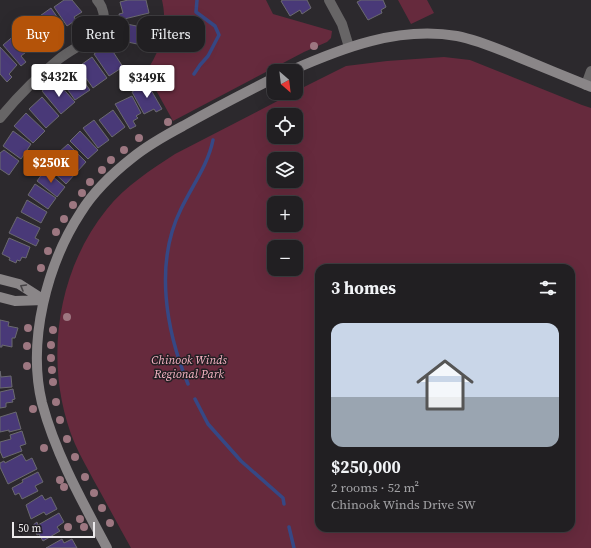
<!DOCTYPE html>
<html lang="en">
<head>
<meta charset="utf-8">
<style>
  body { margin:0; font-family:"Source Serif 4",serif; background:#2d2c2f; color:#f1f3f6; height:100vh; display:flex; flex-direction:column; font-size:15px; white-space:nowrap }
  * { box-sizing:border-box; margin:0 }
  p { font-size:13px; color:#a2a2a5 }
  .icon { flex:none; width:22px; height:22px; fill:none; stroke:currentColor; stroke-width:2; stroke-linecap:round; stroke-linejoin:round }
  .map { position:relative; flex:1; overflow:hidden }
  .details { position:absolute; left:315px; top:264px; width:260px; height:268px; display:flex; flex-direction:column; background:#211f22; border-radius:12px; box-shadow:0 4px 16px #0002,0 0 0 1px #3e3d40 }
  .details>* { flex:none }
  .banner { position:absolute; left:12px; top:16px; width:243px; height:36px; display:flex; gap:8px }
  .needle { width:26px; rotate:152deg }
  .fabs { position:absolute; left:267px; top:64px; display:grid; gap:8px }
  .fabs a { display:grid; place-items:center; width:36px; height:36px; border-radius:8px; background:#211f22; box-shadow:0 4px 16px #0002,0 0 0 1px #3e3d40; font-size:20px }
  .scale { position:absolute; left:12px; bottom:10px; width:83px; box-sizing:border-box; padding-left:4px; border:2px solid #ebe9eb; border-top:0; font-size:11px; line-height:14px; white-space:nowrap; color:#ebe9eb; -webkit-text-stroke:3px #221f23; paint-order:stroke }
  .price { position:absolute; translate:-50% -34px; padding:0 9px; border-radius:4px; background:#fff; color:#222; font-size:13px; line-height:26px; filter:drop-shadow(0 1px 2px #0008) }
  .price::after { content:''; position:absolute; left:50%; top:24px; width:12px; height:9px; margin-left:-6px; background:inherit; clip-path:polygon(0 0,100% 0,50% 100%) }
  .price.on { background:#b45309; color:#fff }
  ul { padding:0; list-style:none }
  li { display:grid; align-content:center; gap:8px; height:212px; padding:0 16px }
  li+li { border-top:1px solid #3e3d40 }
  li span { display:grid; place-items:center; height:124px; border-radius:12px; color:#555 }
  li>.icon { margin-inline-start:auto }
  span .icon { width:72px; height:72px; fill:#fffc; stroke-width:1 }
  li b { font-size:17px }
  h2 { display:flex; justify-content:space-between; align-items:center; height:48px; padding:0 16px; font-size:17px }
  .chip { padding:0 14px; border-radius:12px; background:#211f22; box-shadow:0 4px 16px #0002,0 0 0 1px #3e3d40; font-size:14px; line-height:36px }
  .chip.on { background:#b45309; color:#fff }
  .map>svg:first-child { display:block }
</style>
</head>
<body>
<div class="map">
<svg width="591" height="548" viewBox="0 0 591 548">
  <rect width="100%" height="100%" fill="#2c292d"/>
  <path fill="#662a3d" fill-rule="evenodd" d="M 162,0 L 266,0 L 273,14 L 332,31 L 331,38 L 327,42 L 304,52 L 173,121 L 146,72 C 161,50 168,26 162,0 Z
    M 398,0 L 427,0 L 434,13 L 411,24 Z
    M 444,57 L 470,60 L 582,105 L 591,108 L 591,548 L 131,548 C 118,525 106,502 93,479 C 87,467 80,456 75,444 C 43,368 55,273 107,209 C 125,186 151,170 175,154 L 293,93 L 296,93 L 296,91 L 346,66 L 387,61 ZM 274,115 L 296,115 L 296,137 L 274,137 ZM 274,159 L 296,159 L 296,181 L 274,181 ZM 274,203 L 296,203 L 296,225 L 274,225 ZM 274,247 L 296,247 L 296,269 L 274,269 ZM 319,268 L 571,268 L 571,528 L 319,528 Z"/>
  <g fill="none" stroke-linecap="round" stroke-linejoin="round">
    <path stroke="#364885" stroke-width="3.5" d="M 194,74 L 200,65 L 208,56 L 219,35 L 215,26 L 196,12 L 197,0
      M 188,384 C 166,331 154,263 181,209 C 192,186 208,165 213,140
      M 195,399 L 208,424 L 241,461 L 283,498 L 284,504
      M 289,527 L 294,548"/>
  </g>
  <path fill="#493978" stroke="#6b6a6f" d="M 64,0 L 72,0 L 82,12 L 74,17 L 76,20 L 67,26 L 54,7 Z
    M 128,0 L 146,0 L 149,13 L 120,20 L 119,14 L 123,13 L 120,2 Z
    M 283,0 L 307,0 L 311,8 L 302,14 L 300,10 L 290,16 L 281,1 Z
    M 361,0 L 383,0 L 386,7 L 381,10 L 382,13 L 368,20 L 357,2 Z
    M 51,8 L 62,24 L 58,27 L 60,30 L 56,33 L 58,37 L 53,41 L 37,18 Z
    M 34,21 L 48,40 L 34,50 L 20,32 Z
    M 122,23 L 146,28 L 142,45 L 118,40 Z
    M 16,34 L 30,49 L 21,56 L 26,62 L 21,66 L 3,45 Z
    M 108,44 L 123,67 L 109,76 L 94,54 Z
    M 0,47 L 17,65 L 9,74 L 12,77 L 7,82 L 0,74 Z
    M 92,57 L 107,78 L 93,88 L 78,67 Z
    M 75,69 L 90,90 L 75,100 L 60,79 Z
    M 58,83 L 75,102 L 61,114 L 42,91 L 47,87 L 50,90 Z
    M 147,83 L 162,109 L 156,112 L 154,109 L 144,114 L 132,92 Z
    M 132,96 L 141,113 L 136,116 L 138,118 L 133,121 L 136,126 L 130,129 L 115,104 Z
    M 42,97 L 59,116 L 46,128 L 29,109 Z
    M 113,110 L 125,127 L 112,137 L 99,120 Z
    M 26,113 L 45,131 L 33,143 L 14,126 Z
    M 94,120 L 109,140 L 98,148 L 83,128 Z
    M 13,131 L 31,144 L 21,159 L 3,146 Z
    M 80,131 L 98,150 L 88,159 L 70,141 Z
    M 68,144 L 86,162 L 77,172 L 58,153 Z
    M 4,150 L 19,161 L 9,175 L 0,169 L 0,153 Z
    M 58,158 L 75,174 L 66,184 L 44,163 L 48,160 L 52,164 Z
    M 45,170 L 65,187 L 57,197 L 37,181 Z
    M 35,184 L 56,198 L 48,209 L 28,195 Z
    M 27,200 L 47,212 L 41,223 L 21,212 Z
    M 17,217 L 40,228 L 35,238 L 39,240 L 36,246 L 9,233 Z
    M 9,238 L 30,247 L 26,258 L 22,257 L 20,261 L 17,260 L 16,263 L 9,260 L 10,258 L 2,254 Z
    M 0,320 L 9,322 L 8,326 L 18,328 L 15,338 L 12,338 L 12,347 L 2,345 L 2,347 L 0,347 Z
    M 0,371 L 1,377 L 11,376 L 12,387 L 0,388 Z
    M 13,389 L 15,399 L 12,400 L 13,402 L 6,403 L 6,407 L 0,408 L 0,392 Z
    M 16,412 L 21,429 L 9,432 L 9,430 L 0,432 L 0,417 Z
    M 22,431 L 26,444 L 20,446 L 22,451 L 3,458 L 0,451 L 0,442 L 11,439 L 10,435 Z
    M 22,454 L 26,461 L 32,458 L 37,469 L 8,484 L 0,467 L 0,463 L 4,461 L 5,463 Z
    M 38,472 L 43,482 L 35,486 L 38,491 L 22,499 L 19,493 L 15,495 L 12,488 L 23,482 L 22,480 Z
    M 42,495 L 45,500 L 51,497 L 57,509 L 46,515 L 44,512 L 31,519 L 26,505 Z
    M 59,513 L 64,522 L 57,527 L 60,531 L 43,541 L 39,534 L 37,535 L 33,525 L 37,522 L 38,525 Z
    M 62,539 L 64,543 L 72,539 L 77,548 L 46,548 Z"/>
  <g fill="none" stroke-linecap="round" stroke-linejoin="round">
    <path stroke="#676566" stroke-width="10" d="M 329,0 L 342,24 L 349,47
      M 586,85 L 591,71
      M 0,118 C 18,96 37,77 59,59 C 72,48 93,41 102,26 C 106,18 103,6 97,0"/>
    <path stroke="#8a8688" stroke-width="10" d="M 290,71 C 342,48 398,26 457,36 C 478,40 498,49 518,57 C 542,67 567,77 591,87
      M 0,279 L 19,284 L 44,300
      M 0,297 L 15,301 L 44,300
      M 107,548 C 82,501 56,455 42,403 C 27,341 47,264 81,212 C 94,191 113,173 132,158 C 148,145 166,135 183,126 C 213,109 244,93 274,78"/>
  </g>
  <g fill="#9d7781">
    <circle cx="314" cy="46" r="4"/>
    <circle cx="168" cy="122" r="4"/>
    <circle cx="139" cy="138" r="4"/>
    <circle cx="124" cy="150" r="4"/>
    <circle cx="111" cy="160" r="4"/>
    <circle cx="102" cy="170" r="4"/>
    <circle cx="90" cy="182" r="4"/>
    <circle cx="82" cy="193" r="4"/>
    <circle cx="73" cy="205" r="4"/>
    <circle cx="64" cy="219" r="4"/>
    <circle cx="56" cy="232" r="4"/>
    <circle cx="48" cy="251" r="4"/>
    <circle cx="41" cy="268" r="4"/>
    <circle cx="67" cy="317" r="4"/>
    <circle cx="28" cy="328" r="4"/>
    <circle cx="53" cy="330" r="4"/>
    <circle cx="51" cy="345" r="4"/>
    <circle cx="27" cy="346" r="4"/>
    <circle cx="51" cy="358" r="4"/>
    <circle cx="27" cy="366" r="4"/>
    <circle cx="52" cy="370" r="4"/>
    <circle cx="53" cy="382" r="4"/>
    <circle cx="56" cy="402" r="4"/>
    <circle cx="33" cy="409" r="4"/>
    <circle cx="60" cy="420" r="4"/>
    <circle cx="67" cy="439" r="4"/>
    <circle cx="44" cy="448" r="4"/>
    <circle cx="75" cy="457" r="4"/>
    <circle cx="85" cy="477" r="4"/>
    <circle cx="60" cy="480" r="4"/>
    <circle cx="64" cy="487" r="4"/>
    <circle cx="94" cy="493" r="4"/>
    <circle cx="102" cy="508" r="4"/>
    <circle cx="80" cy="519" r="4"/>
    <circle cx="110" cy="523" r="4"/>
    <circle cx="68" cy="527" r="4"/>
    <circle cx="84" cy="527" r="4"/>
  </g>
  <defs><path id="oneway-chevron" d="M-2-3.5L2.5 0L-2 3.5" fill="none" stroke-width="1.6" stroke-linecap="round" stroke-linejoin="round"/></defs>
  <use stroke="#464346" href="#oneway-chevron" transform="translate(23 287) rotate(-150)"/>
  <g text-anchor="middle" stroke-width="3" stroke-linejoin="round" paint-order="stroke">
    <g font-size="12" font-style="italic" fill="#f9b6c6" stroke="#221f23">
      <text x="189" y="364">Chinook Winds<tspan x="189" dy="14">Regional Park</tspan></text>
    </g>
  </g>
</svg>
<div class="fabs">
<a><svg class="needle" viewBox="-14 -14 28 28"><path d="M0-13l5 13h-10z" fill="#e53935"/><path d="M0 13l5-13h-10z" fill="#a2a2a5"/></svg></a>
<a><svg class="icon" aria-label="locate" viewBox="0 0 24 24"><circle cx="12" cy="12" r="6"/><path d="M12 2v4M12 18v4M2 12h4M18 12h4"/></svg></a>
<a><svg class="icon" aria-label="layers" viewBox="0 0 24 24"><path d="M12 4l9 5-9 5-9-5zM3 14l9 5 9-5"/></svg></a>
<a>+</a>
<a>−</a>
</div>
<div class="scale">50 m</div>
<b class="price" style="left:59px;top:98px">$432K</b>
<b class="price" style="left:147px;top:99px">$349K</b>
<b class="price on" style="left:51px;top:184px">$250K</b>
<div class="banner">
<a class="chip on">Buy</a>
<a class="chip">Rent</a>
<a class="chip">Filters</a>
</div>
<section class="details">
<h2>3 homes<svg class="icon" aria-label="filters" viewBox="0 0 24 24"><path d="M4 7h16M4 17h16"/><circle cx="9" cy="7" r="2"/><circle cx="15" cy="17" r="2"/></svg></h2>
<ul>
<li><span style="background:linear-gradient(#c9d6e8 60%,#9aa5b1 0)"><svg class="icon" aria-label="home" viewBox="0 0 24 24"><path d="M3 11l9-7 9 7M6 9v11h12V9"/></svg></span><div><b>$250,000</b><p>2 rooms · 52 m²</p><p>Chinook Winds Drive SW</p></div></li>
</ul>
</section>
</div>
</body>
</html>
